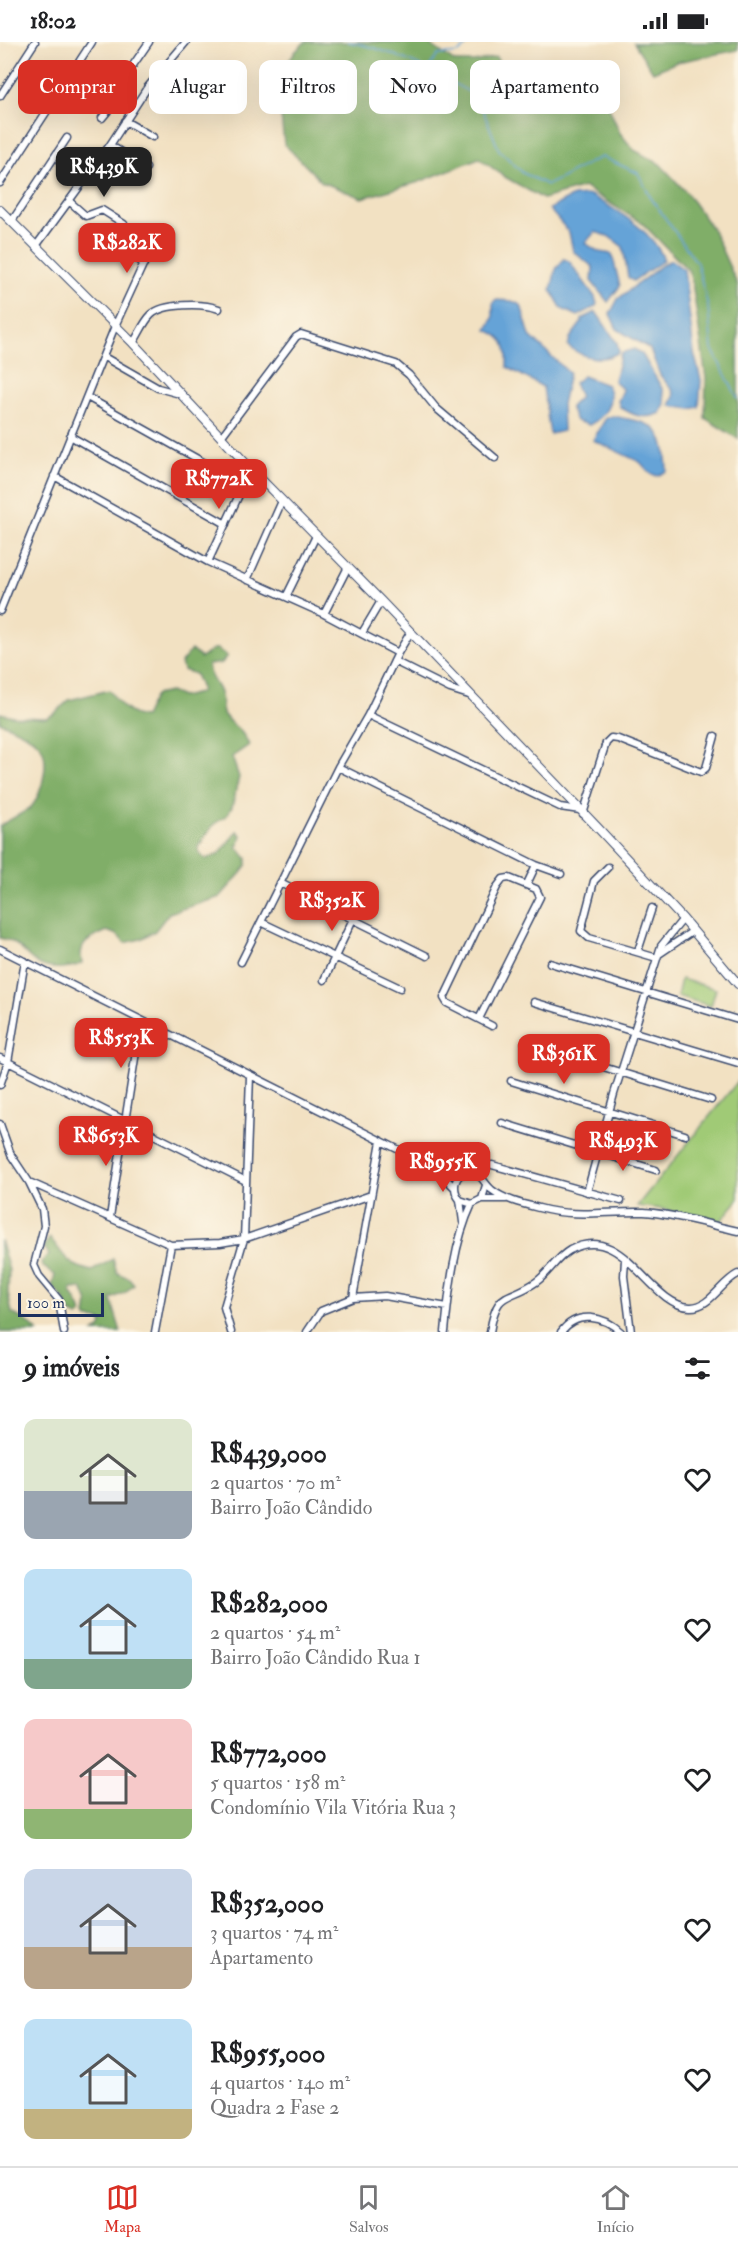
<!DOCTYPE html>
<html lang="pt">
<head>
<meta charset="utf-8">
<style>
  body { margin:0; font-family:"IM FELL Double Pica",serif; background:#f2f2f2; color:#202124; height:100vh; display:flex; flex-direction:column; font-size:22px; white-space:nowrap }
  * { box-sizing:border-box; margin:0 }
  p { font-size:20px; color:#757577 }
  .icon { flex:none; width:33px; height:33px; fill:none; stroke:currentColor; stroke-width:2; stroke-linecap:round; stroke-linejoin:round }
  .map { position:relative; height:1290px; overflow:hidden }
  .side { display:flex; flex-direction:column; background:#fff; flex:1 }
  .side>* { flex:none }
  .banner { position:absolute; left:18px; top:18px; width:702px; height:54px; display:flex; gap:12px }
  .scale { position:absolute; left:18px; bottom:15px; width:86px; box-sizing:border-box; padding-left:6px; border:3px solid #1b2f5e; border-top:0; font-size:16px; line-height:21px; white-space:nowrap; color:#1b2f5e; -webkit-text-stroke:4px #fcf5e5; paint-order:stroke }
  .price { position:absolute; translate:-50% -51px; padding:0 14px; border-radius:12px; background:#d93025; color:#fff; font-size:20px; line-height:39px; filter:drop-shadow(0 2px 3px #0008) }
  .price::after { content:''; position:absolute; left:50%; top:36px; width:18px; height:14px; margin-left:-9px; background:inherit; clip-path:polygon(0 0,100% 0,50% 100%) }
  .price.selected { background:#222; color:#fff }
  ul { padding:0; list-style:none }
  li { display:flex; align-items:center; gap:18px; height:150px; padding:0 24px }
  li span { display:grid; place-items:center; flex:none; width:168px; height:120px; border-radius:12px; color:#555 }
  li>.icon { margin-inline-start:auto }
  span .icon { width:72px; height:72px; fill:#fffc; stroke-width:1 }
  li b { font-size:26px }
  h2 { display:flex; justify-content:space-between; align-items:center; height:72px; padding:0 24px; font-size:26px }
  .pill { padding:0 21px; border-radius:12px; background:#fff; box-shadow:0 6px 24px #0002; font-size:21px; line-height:54px }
  .pill.selected { background:#d93025; color:#fff }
  .status { display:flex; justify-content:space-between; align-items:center; height:42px; padding:0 30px; background:#fff; direction:ltr }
  .status svg { height:16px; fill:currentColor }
  .tabs { display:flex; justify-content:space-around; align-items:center; height:84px; border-top:2px solid #e0e0e0; background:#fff; font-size:16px; color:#757577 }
  .tabs a { display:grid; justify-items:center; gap:3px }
  .tabs .selected { color:#d93025 }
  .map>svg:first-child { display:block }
</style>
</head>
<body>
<div class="status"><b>18:02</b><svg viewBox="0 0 49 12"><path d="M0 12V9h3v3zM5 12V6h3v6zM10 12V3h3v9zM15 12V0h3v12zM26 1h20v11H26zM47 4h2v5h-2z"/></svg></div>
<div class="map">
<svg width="738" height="1290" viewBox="0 0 738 1290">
  <rect width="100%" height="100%" fill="#fcf5e5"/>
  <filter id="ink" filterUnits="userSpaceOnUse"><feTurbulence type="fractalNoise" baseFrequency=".0167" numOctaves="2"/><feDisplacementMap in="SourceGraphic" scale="12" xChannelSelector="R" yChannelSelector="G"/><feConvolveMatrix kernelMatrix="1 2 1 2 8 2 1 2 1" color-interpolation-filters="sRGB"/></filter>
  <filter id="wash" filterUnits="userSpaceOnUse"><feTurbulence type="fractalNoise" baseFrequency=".008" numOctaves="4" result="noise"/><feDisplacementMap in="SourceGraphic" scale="24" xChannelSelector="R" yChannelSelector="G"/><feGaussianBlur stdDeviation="1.35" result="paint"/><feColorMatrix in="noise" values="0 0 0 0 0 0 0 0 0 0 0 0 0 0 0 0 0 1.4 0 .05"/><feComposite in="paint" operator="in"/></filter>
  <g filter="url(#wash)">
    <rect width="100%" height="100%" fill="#f2e1c2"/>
    <path fill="#a0ca76" stroke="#5e7c6a" stroke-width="1.5" d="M 681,937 L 716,947 L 711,964 L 677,954 Z
      M 738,1039 L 738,1158 L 720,1180 L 662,1167 L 637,1164 Z"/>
    <path fill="#80ae67" stroke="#4e6e62" stroke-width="1.5" d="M 305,0 L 426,0 L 455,20 L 474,20 L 496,15 L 507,35 L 522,42 L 542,37 L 605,56 L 620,91 L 634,108 L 660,122 L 687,151 L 713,188 L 738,244 L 738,397 L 705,376 L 706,336 L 692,240 L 688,228 L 642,181 L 584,145 L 543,157 L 505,135 L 479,116 L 419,140 L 362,156 L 322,140 L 284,102 L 279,55 L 281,30 L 294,11 Z
      M 738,0 L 738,8 L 677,20 L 653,30 L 634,1 Z
      M 213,607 L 217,607 L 227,614 L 222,621 L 208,623 C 208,636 219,643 221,654 C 223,661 220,667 224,673 C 233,686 241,684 249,703 L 232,715 L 239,735 L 232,765 L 227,773 L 213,783 L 198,805 L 200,812 L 206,817 L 219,812 L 237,789 L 242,794 L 237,805 L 247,816 L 247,824 L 220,855 L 169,871 L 155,889 L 141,897 L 125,901 L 117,893 L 107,889 C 91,896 77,901 82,921 C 76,925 71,925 63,926 C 25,929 29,901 0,896 L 0,784 C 8,778 27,769 31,765 C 43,752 52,712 37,700 C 27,691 12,686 0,680 L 0,671 L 17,675 L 46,676 L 54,672 L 69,658 L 109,648 C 118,660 128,674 144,675 L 155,653 L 170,650 L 182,655 L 199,651 L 201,647 L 195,632 L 183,628 L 181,621 L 191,608 L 201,616 Z
      M 50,1196 C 66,1214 65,1223 92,1229 L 113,1217 L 117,1231 L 129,1236 L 134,1242 L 126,1250 L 111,1257 L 121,1290 L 94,1290 L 101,1285 L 102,1281 L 100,1278 L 88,1277 L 86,1274 L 88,1261 L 82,1246 L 72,1247 L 71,1250 L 80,1265 L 82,1272 L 78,1275 L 71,1272 L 63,1256 L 52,1244 L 55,1233 L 42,1224 L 41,1220 L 49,1213 L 44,1204 Z
      M 0,1198 L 9,1228 L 8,1252 L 12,1271 L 28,1280 L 38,1290 L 0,1290 Z"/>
    <path fill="#65a3d7" stroke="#40699a" stroke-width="1.5" d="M 590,153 C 618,170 652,187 664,218 L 633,239 L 628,235 L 623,205 L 608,194 L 595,190 L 585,201 L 599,210 L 612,212 L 620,244 L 608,260 L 592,240 L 593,225 L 573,209 L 569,190 L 549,167 L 573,154 Z
      M 564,217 L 569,219 L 595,255 L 597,262 L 595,265 L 578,274 L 562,267 L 551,248 L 556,227 Z
      M 671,218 L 684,228 L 694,311 L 701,338 L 699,365 L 691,367 L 670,364 L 674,354 L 673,349 L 660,333 L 650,307 L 617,287 L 610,272 L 618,257 L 662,223 Z
      M 495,258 L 512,259 L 521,263 L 530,294 L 569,331 L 562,362 L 563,389 L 550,392 L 543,345 L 507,325 C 508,304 506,296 487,288 L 493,276 L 493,262 Z
      M 596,270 L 617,301 L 619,310 C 602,321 583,316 568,304 L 570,296 L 582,280 L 582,277 Z
      M 634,307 L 642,312 L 663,348 L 665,362 L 661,371 C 645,378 634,374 620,365 L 618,359 L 623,348 L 614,339 L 621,311 Z
      M 583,334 L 607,343 C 616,360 604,376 589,383 L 576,379 L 570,365 L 580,355 L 574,341 Z
      M 613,374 C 655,382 665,383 667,429 L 657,434 L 650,431 L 640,420 L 593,398 L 606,376 Z"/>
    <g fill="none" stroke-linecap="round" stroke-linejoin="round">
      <path stroke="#65a3d7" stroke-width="1.5" d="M 348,0 C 394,7 437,33 477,54 L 499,108 L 523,131 L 547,143 C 566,135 582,123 602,115 L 638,131 L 651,156 L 697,221 L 708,264 L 712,307 L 738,357
        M 427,28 L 438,13 L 459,11 L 470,0"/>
    </g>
  </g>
  <g filter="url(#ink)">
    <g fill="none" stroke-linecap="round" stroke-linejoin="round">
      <g stroke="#3b4a6d" stroke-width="9">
        <path id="minor" d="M 0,54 L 35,0
          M 130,70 C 120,64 115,57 118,45 L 149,0
          M 102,76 L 117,58
          M 125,79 L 153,95
          M 110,103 L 146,126
          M 0,141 L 92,0
          M 69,159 L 86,174 L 102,168 L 124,182
          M 12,179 L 67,96
          M 110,196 L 144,222
          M 36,204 L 110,103 L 147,46 L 186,0
          M 133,301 C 139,293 143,281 151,273 C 163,261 203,261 219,267
          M 104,315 L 158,346 L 180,352
          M 87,355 L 244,443
          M 70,394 L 226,482
          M 221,395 L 296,295 L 301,292 L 396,322 L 409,333 L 436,366 L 495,416
          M 54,434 L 208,520 L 324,572 L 398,611
          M 208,520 L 251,427
          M 247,538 L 282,459
          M 286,555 L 316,494
          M 0,569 L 115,284 L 159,188
          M 324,572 L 348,525
          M 362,591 L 381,559
          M 394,619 L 450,647 L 469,653
          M 368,673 L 560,765 L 580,768
          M 338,725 L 536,823 L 561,832
          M 583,772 L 606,701 L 611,696 L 618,697 L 701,730 L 706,726 L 715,694
          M 608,825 L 594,839 L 581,889 L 589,896 L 657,916
          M 280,841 L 427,914
          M 527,842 L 536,823
          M 261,880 L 400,946
          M 0,907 L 433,1125 L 463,1132
          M 638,909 L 652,866
          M 659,912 L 693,889
          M 241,920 L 338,725 L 368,673 L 398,611 L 410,591
          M 550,921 L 738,978
          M 324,938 L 353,877
          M 534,960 L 738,1021
          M 479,977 L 540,855 L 536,847 L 509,836 L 503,837 L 497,845 L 444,956 L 447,961 L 492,984
          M 525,1001 L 711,1058
          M 0,1016 L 246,1139
          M 511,1039 L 685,1093
          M 0,1043 L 8,1020 L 25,919
          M 502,1081 L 656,1128
          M 0,1082 L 11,1113 L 29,1140 L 42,1167 L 44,1184 L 34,1223 L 39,1234 L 59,1258 L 64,1290
          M 492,1123 L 621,1159
          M 436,1127 L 454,1145
          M 29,1140 L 171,1203 L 220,1201 L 244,1197 L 371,1153
          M 486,1143 L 482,1157 L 472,1162 L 460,1158 C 452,1148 453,1132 468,1130 C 481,1129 483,1141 492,1148 C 505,1158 523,1162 539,1166 C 575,1176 607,1169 644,1170 C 675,1172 707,1182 738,1189
          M 587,1150 L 614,1052 L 661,904 L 683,877
          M 482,1157 L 506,1157
          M 460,1158 L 463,1180
          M 110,1175 L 141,978
          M 625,1217 L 624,1234 L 631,1290
          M 353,1256 L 381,1099
          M 155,1290 L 171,1203
          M 231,1290 L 224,1265 L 244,1197 L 250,1034
          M 307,1290 L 321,1269 L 353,1256 L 385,1254 L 447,1265
          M 445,1290 C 449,1248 454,1200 472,1162
          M 490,1290 C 497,1246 507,1260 536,1240 C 549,1231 556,1216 570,1208 C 624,1179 648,1263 690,1265 C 710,1266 721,1240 738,1232
          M 561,1290 C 577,1268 604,1274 621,1290"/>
      </g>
      <g stroke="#3b4a6d" stroke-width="10">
        <path id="tertiary" d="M 0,168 L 133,301 L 251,427 L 381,559 L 598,786 L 683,877 L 738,942"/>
      </g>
      <use href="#minor" stroke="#fff" stroke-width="6"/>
      <use href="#tertiary" stroke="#fff" stroke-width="8"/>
    </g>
  </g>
</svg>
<div class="scale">100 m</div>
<b class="price selected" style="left:104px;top:156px">R$439K</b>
<b class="price" style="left:127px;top:232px">R$282K</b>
<b class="price" style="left:219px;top:468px">R$772K</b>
<b class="price" style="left:332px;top:890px">R$352K</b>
<b class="price" style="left:121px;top:1027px">R$553K</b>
<b class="price" style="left:564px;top:1043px">R$361K</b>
<b class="price" style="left:106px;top:1125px">R$653K</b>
<b class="price" style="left:623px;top:1130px">R$493K</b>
<b class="price" style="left:443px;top:1151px">R$955K</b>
<div class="banner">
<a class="pill selected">Comprar</a>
<a class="pill">Alugar</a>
<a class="pill">Filtros</a>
<a class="pill">Novo</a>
<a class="pill">Apartamento</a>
</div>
</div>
<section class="side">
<h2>9 imóveis<svg class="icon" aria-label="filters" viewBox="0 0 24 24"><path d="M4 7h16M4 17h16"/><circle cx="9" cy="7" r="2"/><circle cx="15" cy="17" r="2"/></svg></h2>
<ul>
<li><span style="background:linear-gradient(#dfe7d0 60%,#9aa5b1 0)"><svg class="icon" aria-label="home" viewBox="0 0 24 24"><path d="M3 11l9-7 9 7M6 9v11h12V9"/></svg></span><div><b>R$439,000</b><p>2 quartos · 70 m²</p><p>Bairro João Cândido</p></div><svg class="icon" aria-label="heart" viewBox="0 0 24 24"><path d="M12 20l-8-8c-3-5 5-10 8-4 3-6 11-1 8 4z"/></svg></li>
<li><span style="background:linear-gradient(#bfe0f5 75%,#7fa58c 0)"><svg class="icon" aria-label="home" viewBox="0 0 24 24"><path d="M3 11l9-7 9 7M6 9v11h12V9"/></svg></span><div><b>R$282,000</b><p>2 quartos · 54 m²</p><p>Bairro João Cândido Rua 1</p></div><svg class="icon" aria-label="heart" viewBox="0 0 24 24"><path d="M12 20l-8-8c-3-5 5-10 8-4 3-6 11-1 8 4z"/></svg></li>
<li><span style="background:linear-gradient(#f6c9c9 75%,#8fb573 0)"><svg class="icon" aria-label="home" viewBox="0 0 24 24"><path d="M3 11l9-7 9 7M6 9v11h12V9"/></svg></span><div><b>R$772,000</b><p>5 quartos · 158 m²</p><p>Condomínio Vila Vitória Rua 3</p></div><svg class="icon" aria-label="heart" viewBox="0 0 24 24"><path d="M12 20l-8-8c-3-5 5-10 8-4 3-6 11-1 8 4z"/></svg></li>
<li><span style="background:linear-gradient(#c9d6e8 65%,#b9a48a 0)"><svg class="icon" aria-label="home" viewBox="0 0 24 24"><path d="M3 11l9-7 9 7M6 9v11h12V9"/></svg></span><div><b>R$352,000</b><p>3 quartos · 74 m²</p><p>Apartamento</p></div><svg class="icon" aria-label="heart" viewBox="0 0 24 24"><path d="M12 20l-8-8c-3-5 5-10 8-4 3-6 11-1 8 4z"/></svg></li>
<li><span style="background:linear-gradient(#bfe0f5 75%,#c2b280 0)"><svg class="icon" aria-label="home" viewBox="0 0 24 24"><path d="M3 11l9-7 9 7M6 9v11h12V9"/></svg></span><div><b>R$955,000</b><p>4 quartos · 140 m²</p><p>Quadra 2 Fase 2</p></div><svg class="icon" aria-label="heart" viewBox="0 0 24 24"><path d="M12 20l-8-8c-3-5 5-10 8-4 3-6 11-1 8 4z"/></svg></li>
</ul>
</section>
<nav class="tabs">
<a class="selected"><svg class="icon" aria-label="map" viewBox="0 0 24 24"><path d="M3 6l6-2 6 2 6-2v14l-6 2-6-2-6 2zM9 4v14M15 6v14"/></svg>Mapa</a>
<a><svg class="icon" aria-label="saved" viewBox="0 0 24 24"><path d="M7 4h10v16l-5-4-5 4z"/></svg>Salvos</a>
<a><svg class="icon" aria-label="home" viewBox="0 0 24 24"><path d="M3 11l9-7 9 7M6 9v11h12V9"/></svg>Início</a>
</nav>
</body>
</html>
